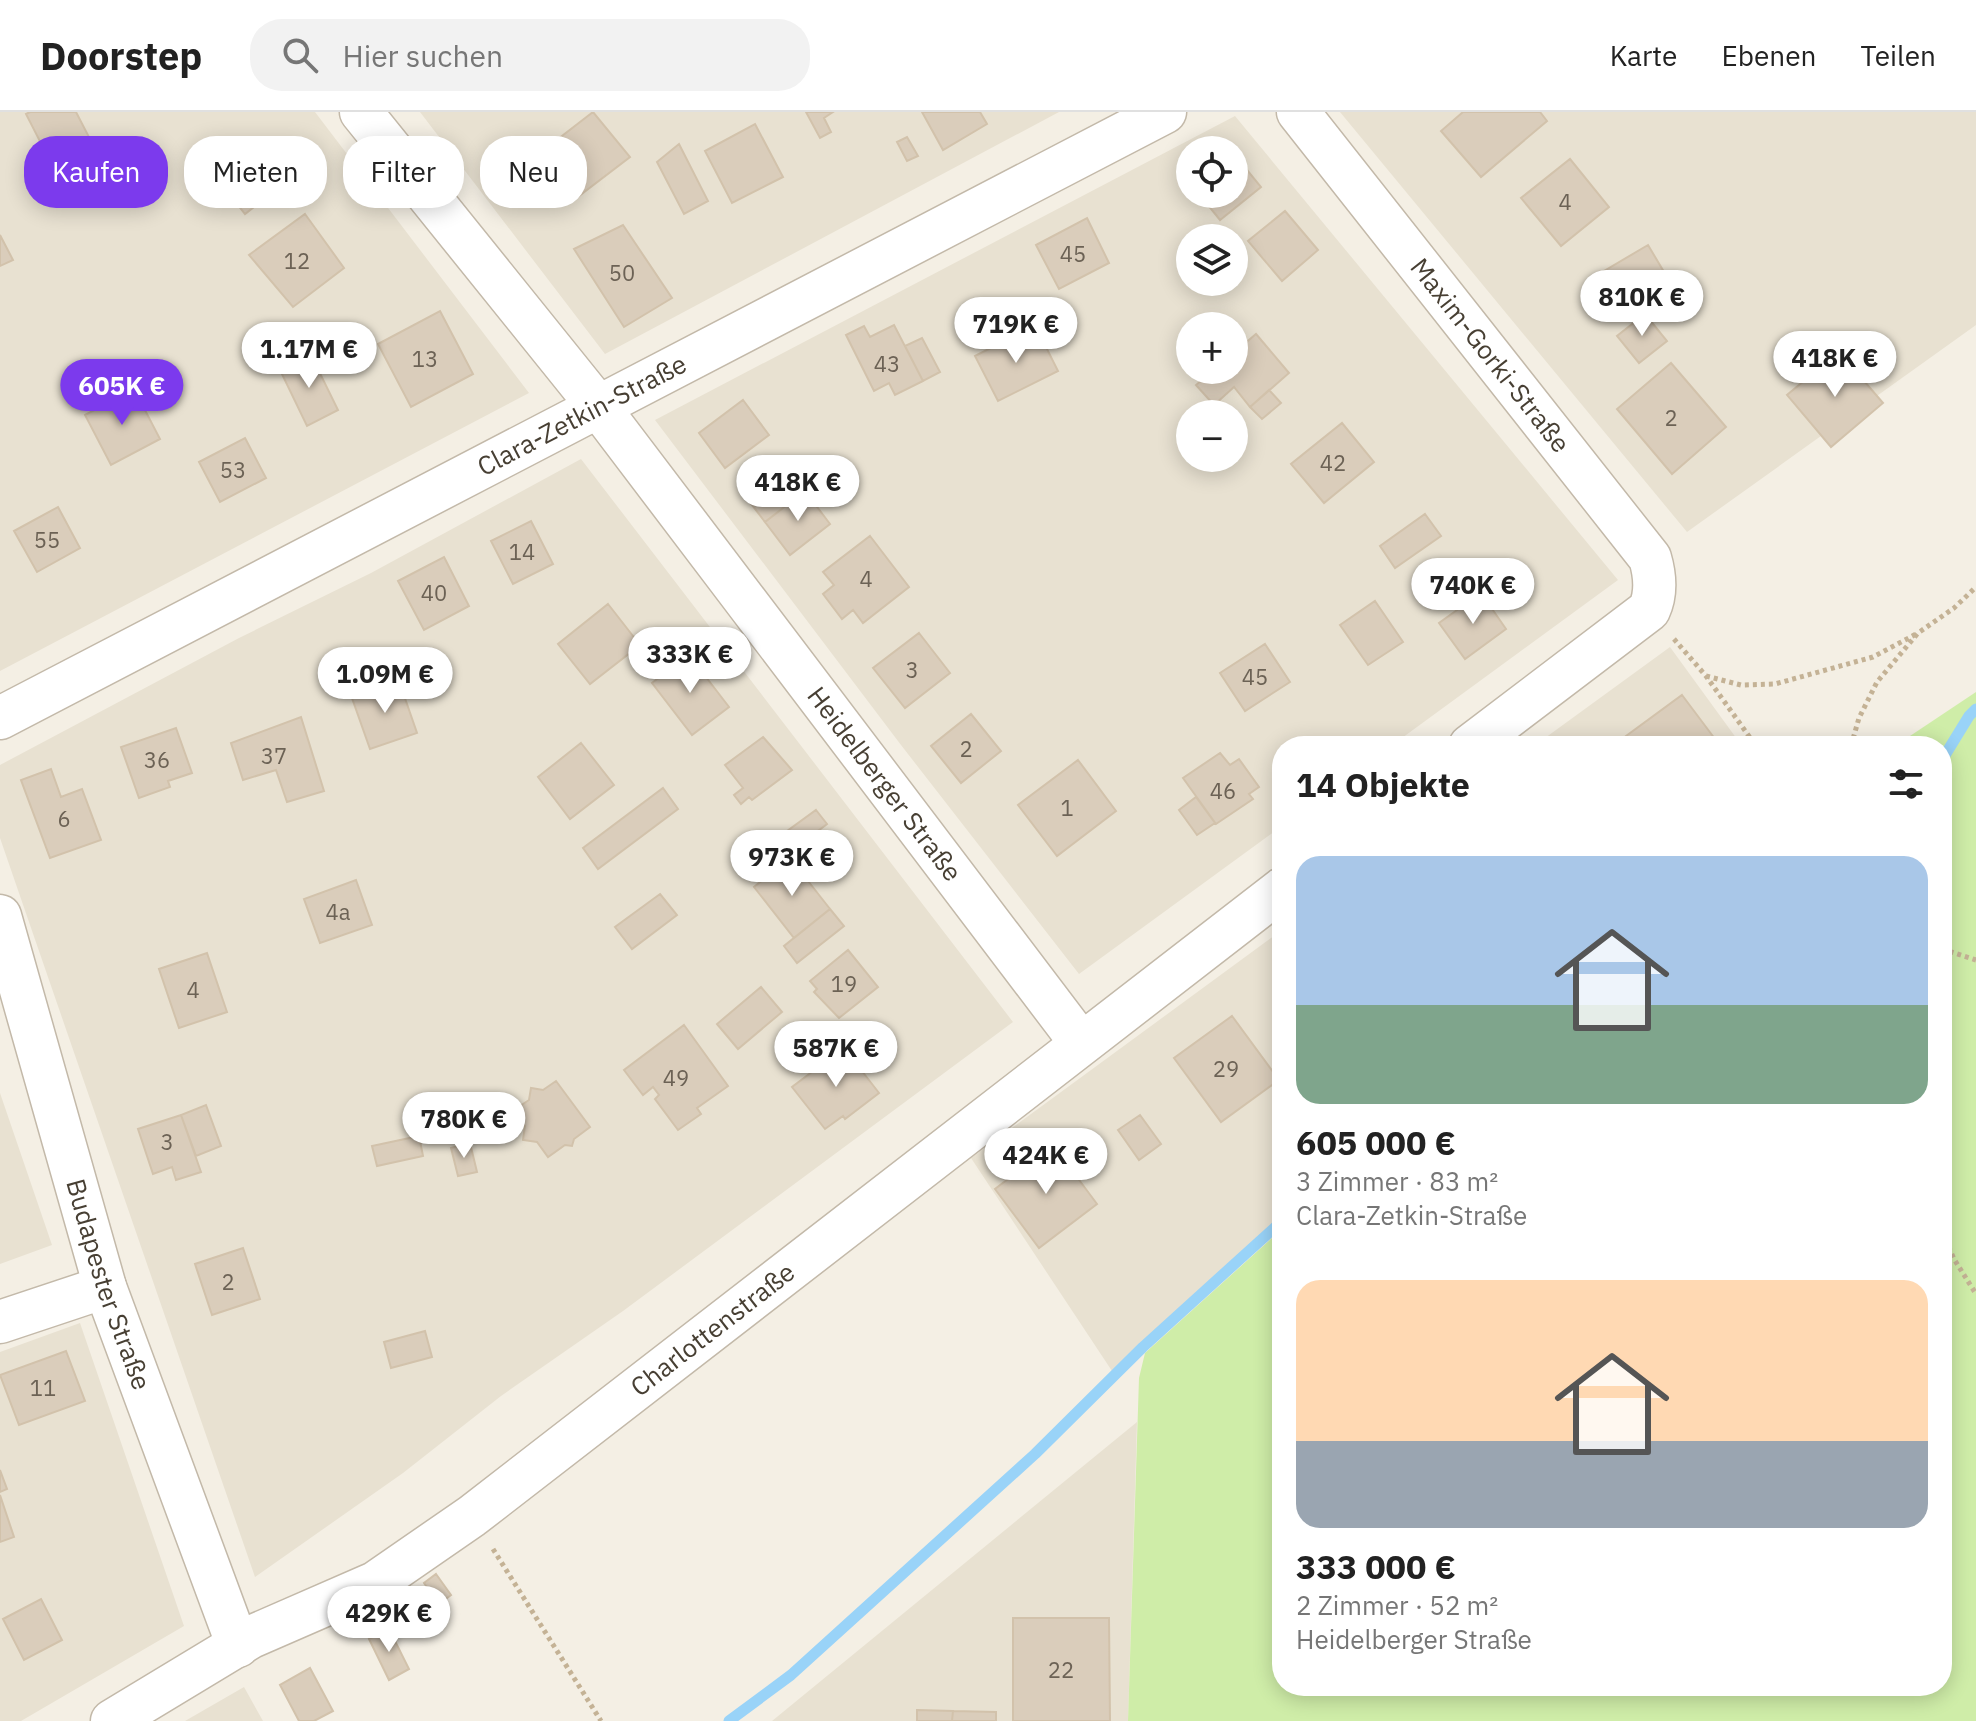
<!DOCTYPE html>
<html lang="de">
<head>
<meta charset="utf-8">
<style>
  body { margin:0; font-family:"IBM Plex Sans",sans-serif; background:#f2f2f2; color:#222; height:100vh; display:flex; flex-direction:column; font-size:30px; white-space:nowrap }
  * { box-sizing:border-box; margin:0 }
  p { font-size:26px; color:#767676 }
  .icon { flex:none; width:44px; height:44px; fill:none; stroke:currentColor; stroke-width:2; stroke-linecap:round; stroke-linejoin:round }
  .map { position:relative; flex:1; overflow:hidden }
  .side { position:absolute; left:1272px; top:624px; width:680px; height:960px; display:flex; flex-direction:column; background:#fff; border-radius:32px; box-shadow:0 4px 20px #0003 }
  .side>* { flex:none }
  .top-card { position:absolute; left:24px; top:24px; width:760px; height:72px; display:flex; gap:16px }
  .buttons { position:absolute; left:1176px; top:24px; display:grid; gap:16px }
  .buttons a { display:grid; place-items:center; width:72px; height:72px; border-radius:50%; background:#fff; box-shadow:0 4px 20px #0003; font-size:40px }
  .price { position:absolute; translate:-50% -68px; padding:0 18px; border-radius:28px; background:#fff; color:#222; font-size:26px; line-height:52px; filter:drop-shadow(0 2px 4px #0008) }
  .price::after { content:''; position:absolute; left:50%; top:48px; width:24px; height:18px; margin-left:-12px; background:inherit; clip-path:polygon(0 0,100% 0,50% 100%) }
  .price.current { background:#7c3aed; color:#fff }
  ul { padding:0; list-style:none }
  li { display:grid; align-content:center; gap:16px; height:424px; padding:0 24px }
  li span { display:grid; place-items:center; height:248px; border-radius:24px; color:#555 }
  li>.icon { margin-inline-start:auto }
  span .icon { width:144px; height:144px; fill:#fffc; stroke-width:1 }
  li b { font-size:34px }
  h2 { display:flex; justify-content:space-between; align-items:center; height:96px; padding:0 24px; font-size:34px }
  .tag { padding:0 28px; border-radius:32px; background:#fff; box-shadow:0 4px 20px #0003; font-size:28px; line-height:72px }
  .tag.current { background:#7c3aed; color:#fff }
  header { display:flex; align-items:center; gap:48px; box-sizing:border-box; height:112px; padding:0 40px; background:#fff; border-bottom:2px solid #e0e0e0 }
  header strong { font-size:38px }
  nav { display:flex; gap:44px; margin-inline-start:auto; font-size:28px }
  .search { width:560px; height:72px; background:#f2f2f2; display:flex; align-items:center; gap:20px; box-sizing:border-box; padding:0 28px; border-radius:32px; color:#767676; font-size:30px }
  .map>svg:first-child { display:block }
</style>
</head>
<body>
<header>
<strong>Doorstep</strong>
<div class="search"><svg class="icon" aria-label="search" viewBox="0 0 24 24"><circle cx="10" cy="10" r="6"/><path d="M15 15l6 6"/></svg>Hier suchen</div>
<nav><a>Karte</a><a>Ebenen</a><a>Teilen</a></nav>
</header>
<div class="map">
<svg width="1976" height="1609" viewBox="0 0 1976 1609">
  <rect width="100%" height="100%" fill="#f4efe4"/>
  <path fill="#e8e1d1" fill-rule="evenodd" d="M 0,0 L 315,0 L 529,281 L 0,559 Z
    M 420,0 L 1059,0 L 605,242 Z
    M 1340,0 L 1976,0 L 1976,213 L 1687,420 Z
    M 1235,4 L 1618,468 L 1391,634 L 1282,634 L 1282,714 L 1079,862 L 901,633 L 655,308 ZM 1190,38 L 1234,38 L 1234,82 L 1190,82 ZM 1190,126 L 1234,126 L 1234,170 L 1190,170 ZM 1190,214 L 1234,214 L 1234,258 L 1190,258 ZM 1190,302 L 1234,302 L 1234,346 L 1190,346 Z
    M 581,347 L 1013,910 L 623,1199 L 501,1284 L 403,1361 L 255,1465 L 0,726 L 0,653 L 239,526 L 371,461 Z
    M 1670,535 L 1742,634 L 1534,634 Z
    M 1282,818 L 1282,1104 L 1112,1259 L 971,1046 Z
    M 0,981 L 52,1133 L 0,1152 Z
    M 80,1211 L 184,1514 L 21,1609 L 0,1609 L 0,1240 Z
    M 1137,1310 L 1128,1609 L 772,1609 Z
    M 244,1575 L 263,1609 L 185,1609 Z"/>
  <path fill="#cfeda8" d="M 1976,580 L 1976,1609 L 1128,1609 L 1139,1266 L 1145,1241 L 1282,1117 L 1282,1574 L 1942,1574 L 1942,634 L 1895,634 Z"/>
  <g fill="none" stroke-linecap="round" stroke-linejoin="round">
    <path stroke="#99d3f8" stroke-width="11" d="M 1942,648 L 1969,604 L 1976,597
      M 729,1609 L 791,1563 L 1035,1342 L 1143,1235 L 1282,1109"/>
  </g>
  <path fill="#dacdbb" stroke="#d2c2ab" stroke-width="2" d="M 30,0 L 76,0 L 91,29 L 50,49 L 26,2 Z
    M 593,0 L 630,45 L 575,87 L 540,41 Z
    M 806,0 L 833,0 L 824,6 L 831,20 L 820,26 Z
    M 922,0 L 980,0 L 987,12 L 943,38 Z
    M 1463,0 L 1540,0 L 1547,9 L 1481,65 L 1441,19 Z
    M 755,12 L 783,65 L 732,91 L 705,39 Z
    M 907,25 L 918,44 L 907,49 L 897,30 Z
    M 247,27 L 282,73 L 245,102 L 209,56 Z
    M 679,32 L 708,89 L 684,102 L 657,50 Z
    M 1234,42 L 1261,75 L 1220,108 L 1199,82 L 1234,82 Z
    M 1570,47 L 1609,95 L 1561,134 L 1521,86 Z
    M 1285,99 L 1318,138 L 1282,169 L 1248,129 Z
    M 305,102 L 344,156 L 293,195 L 249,143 Z
    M 1087,106 L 1109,151 L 1059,177 L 1036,133 Z
    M 623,113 L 672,186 L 624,215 L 574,137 Z
    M 0,123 L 13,148 L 0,154 Z
    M 1648,133 L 1664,160 L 1635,177 L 1626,161 L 1612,170 L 1604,159 Z
    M 440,199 L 473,262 L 411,295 L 378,232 Z
    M 1645,202 L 1667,229 L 1639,251 L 1617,224 Z
    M 894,213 L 923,269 L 895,283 L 889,271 L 874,279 L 846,223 L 864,214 L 870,225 Z
    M 1024,219 L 1029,229 L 1040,223 L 1058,259 L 998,289 L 975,244 Z
    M 1256,222 L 1289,261 L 1250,295 L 1234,275 L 1214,293 L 1196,273 L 1214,258 L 1234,258 L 1234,241 Z
    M 922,226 L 940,260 L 923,269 L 905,234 Z
    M 1839,240 L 1883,291 L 1831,335 L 1787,283 Z
    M 311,243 L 338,298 L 307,314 L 280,258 Z
    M 1671,251 L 1726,315 L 1672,362 L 1617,297 Z
    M 134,277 L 160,327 L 111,353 L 85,303 Z
    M 1269,278 L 1281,291 L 1262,307 L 1250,295 Z
    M 743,288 L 769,323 L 725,356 L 699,321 Z
    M 1342,311 L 1374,350 L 1324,391 L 1291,352 Z
    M 245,326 L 266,366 L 220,390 L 199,350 Z
    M 780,345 L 805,379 L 765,410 L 739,376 Z
    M 805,379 L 830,412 L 790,443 L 765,410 Z
    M 58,395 L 80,436 L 37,460 L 14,419 Z
    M 1425,402 L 1441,424 L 1395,456 L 1380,434 Z
    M 531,409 L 553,452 L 513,472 L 491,429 Z
    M 870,424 L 909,475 L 863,511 L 853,498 L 842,507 L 823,482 L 834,473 L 823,460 Z
    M 444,445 L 469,494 L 424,518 L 398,469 Z
    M 1481,481 L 1506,517 L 1465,547 L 1439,511 Z
    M 1375,489 L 1403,530 L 1368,553 L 1340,513 Z
    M 608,492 L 640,533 L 590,572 L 558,532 Z
    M 919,521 L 950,561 L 905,596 L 873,556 Z
    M 1265,532 L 1290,570 L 1245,599 L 1220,561 Z
    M 689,543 L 729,595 L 692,623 L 652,571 Z
    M 399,569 L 417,621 L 370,637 L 352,586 Z
    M 1682,583 L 1715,627 L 1705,634 L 1627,634 L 1622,627 Z
    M 971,602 L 1001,639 L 961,671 L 931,634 Z
    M 301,605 L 324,679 L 287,690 L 276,658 L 243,668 L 231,631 Z
    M 176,616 L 192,661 L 168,669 L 170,675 L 139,686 L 121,635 Z
    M 763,625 L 792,658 L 752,688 L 749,685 L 741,692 L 734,683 L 743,676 L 725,653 Z
    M 581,631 L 614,673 L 570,707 L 538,665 Z
    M 1220,641 L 1230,653 L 1239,647 L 1259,675 L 1249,682 L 1253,687 L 1216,712 L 1183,666 Z
    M 1078,648 L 1116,699 L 1057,744 L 1018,693 Z
    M 51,657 L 61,685 L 82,677 L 101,728 L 50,746 L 21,668 Z
    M 663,676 L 678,697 L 598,757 L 583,736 Z
    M 1196,685 L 1215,711 L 1197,723 L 1179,698 Z
    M 816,698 L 827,712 L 794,737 L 783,722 Z
    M 790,746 L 830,797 L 794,826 L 754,775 Z
    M 356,768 L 372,813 L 320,831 L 304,787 Z
    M 660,782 L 677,803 L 632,837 L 615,815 Z
    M 830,797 L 844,814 L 797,851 L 784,834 Z
    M 848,838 L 878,875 L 839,906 L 814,880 L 817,877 L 810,869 Z
    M 207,841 L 227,900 L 179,916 L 159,857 Z
    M 761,875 L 782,900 L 738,937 L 717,912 Z
    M 1232,904 L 1279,968 L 1221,1010 L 1174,946 Z
    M 684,913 L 728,974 L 697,996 L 701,1002 L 678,1018 L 655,987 L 659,983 L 653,975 L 643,983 L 624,958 Z
    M 844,936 L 879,981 L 845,1007 L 843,1004 L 825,1017 L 792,975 Z
    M 556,969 L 590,1015 L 574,1027 L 572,1034 L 565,1033 L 548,1045 L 537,1030 L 523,1028 L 525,1014 L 514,998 L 529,988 L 531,976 L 543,978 Z
    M 206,993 L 221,1034 L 196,1044 L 181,1003 Z
    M 181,1003 L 201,1060 L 176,1068 L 172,1055 L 153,1062 L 138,1017 Z
    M 1140,1003 L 1161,1032 L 1139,1048 L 1118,1018 Z
    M 419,1024 L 423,1044 L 377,1054 L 372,1034 Z
    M 470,1031 L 477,1060 L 458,1064 L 451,1036 Z
    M 1053,1033 L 1097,1092 L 1039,1136 L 995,1077 Z
    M 243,1136 L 260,1187 L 212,1203 L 195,1152 Z
    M 425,1219 L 432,1245 L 391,1256 L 384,1230 Z
    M 66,1239 L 85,1289 L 19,1313 L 0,1263 Z
    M 0,1358 L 7,1377 L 0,1380 Z
    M 0,1383 L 14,1425 L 0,1430 Z
    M 436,1462 L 451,1483 L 439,1492 L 424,1471 Z
    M 41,1487 L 62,1528 L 24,1548 L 3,1507 Z
    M 1013,1506 L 1109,1506 L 1110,1609 L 1013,1609 Z
    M 389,1517 L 409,1557 L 389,1568 L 369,1527 Z
    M 310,1556 L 333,1599 L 314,1609 L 299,1609 L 280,1573 Z
    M 917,1598 L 953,1599 L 952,1609 L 917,1609 Z
    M 953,1599 L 996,1600 L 996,1609 L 952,1609 Z"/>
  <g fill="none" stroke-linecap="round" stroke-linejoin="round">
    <g stroke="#c3b9a9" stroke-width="45">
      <g id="street">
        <path id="s1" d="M 361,0 L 597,293 L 1081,931"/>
        <path id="s2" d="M 1298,0 L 1650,446 C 1655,463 1657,481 1649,498 L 1470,634"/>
        <path id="s3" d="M 0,606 L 1165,0"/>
        <path id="s4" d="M 0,804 L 105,1175 L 238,1534"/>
        <path d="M 0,1210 L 105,1175"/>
        <path id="s5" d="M 112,1609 L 251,1525 L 375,1471 L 472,1404 L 1282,777"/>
      </g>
    </g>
    <path stroke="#c4b295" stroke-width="5" stroke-dasharray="4 4" stroke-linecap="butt" d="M 1674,527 L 1706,564 L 1756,634
      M 1706,564 L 1741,573 L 1775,572 L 1873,545 L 1918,521
      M 1851,634 L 1859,606 L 1877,570 L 1918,521 L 1954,496 L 1976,475
      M 1942,837 L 1976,848
      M 1942,1120 L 1954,1147 L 1976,1182
      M 493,1437 L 601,1609"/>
    <use href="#street" stroke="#fff" stroke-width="42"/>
  </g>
  <g text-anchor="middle" stroke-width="7" stroke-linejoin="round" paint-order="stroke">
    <g font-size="22" fill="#6c6255">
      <text x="1565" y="98">4</text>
      <text x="1073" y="150">45</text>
      <text x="297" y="157">12</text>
      <text x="622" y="169">50</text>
      <text x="425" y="255">13</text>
      <text x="887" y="260">43</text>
      <text x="1671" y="314">2</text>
      <text x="1333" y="359">42</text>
      <text x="233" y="366">53</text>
      <text x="47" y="436">55</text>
      <text x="522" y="448">14</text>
      <text x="866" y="475">4</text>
      <text x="434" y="489">40</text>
      <text x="912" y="566">3</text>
      <text x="1255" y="573">45</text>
      <text x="966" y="645">2</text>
      <text x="274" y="652">37</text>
      <text x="157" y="656">36</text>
      <text x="1223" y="687">46</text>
      <text x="1067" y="704">1</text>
      <text x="64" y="715">6</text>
      <text x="338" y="808">4a</text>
      <text x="844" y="880">19</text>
      <text x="193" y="886">4</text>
      <text x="1226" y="965">29</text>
      <text x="676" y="974">49</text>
      <text x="167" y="1038">3</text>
      <text x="228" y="1178">2</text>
      <text x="43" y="1284">11</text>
      <text x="1061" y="1566">22</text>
    </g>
    <g font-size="26" fill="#473f33" stroke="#fff">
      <text dy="9" stroke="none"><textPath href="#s2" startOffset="310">Maxim-Gorki-Straße</textPath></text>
      <text dy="9" stroke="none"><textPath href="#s3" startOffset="656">Clara-Zetkin-Straße</textPath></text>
      <text dy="9" stroke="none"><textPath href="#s1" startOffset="852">Heidelberger Straße</textPath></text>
      <text dy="9" stroke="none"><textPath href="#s4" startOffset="384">Budapester Straße</textPath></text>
      <text dy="9" stroke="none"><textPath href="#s5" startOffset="720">Charlottenstraße</textPath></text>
    </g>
  </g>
</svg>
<div class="buttons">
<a><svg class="icon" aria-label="locate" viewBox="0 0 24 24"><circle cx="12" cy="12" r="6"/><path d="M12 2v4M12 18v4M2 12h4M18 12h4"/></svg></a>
<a><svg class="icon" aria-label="layers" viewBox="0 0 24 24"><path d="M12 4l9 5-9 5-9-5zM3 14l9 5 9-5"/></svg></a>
<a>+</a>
<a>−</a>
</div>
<b class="price" style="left:1642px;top:226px">810K €</b>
<b class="price" style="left:1016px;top:253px">719K €</b>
<b class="price" style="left:309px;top:278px">1.17M €</b>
<b class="price" style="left:1835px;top:287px">418K €</b>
<b class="price current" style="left:122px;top:315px">605K €</b>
<b class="price" style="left:798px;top:411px">418K €</b>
<b class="price" style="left:1473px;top:514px">740K €</b>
<b class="price" style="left:690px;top:583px">333K €</b>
<b class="price" style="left:385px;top:603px">1.09M €</b>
<b class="price" style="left:792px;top:786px">973K €</b>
<b class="price" style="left:836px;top:977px">587K €</b>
<b class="price" style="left:464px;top:1048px">780K €</b>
<b class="price" style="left:1046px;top:1084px">424K €</b>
<b class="price" style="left:389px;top:1542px">429K €</b>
<div class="top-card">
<a class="tag current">Kaufen</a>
<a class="tag">Mieten</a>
<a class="tag">Filter</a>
<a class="tag">Neu</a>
</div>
<section class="side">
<h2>14 Objekte<svg class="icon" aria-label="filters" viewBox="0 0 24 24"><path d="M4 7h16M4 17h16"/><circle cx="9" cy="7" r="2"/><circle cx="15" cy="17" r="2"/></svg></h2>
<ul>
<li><span style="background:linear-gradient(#a9c7e8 60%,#7fa58c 0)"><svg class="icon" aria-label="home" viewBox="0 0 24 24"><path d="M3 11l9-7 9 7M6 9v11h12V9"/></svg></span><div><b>605 000 €</b><p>3 Zimmer · 83 m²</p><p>Clara-Zetkin-Straße</p></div></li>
<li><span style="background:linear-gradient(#ffd9b3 65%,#9aa5b1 0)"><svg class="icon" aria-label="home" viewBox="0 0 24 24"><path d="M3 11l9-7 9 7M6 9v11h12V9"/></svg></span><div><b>333 000 €</b><p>2 Zimmer · 52 m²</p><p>Heidelberger Straße</p></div></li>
</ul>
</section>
</div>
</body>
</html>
